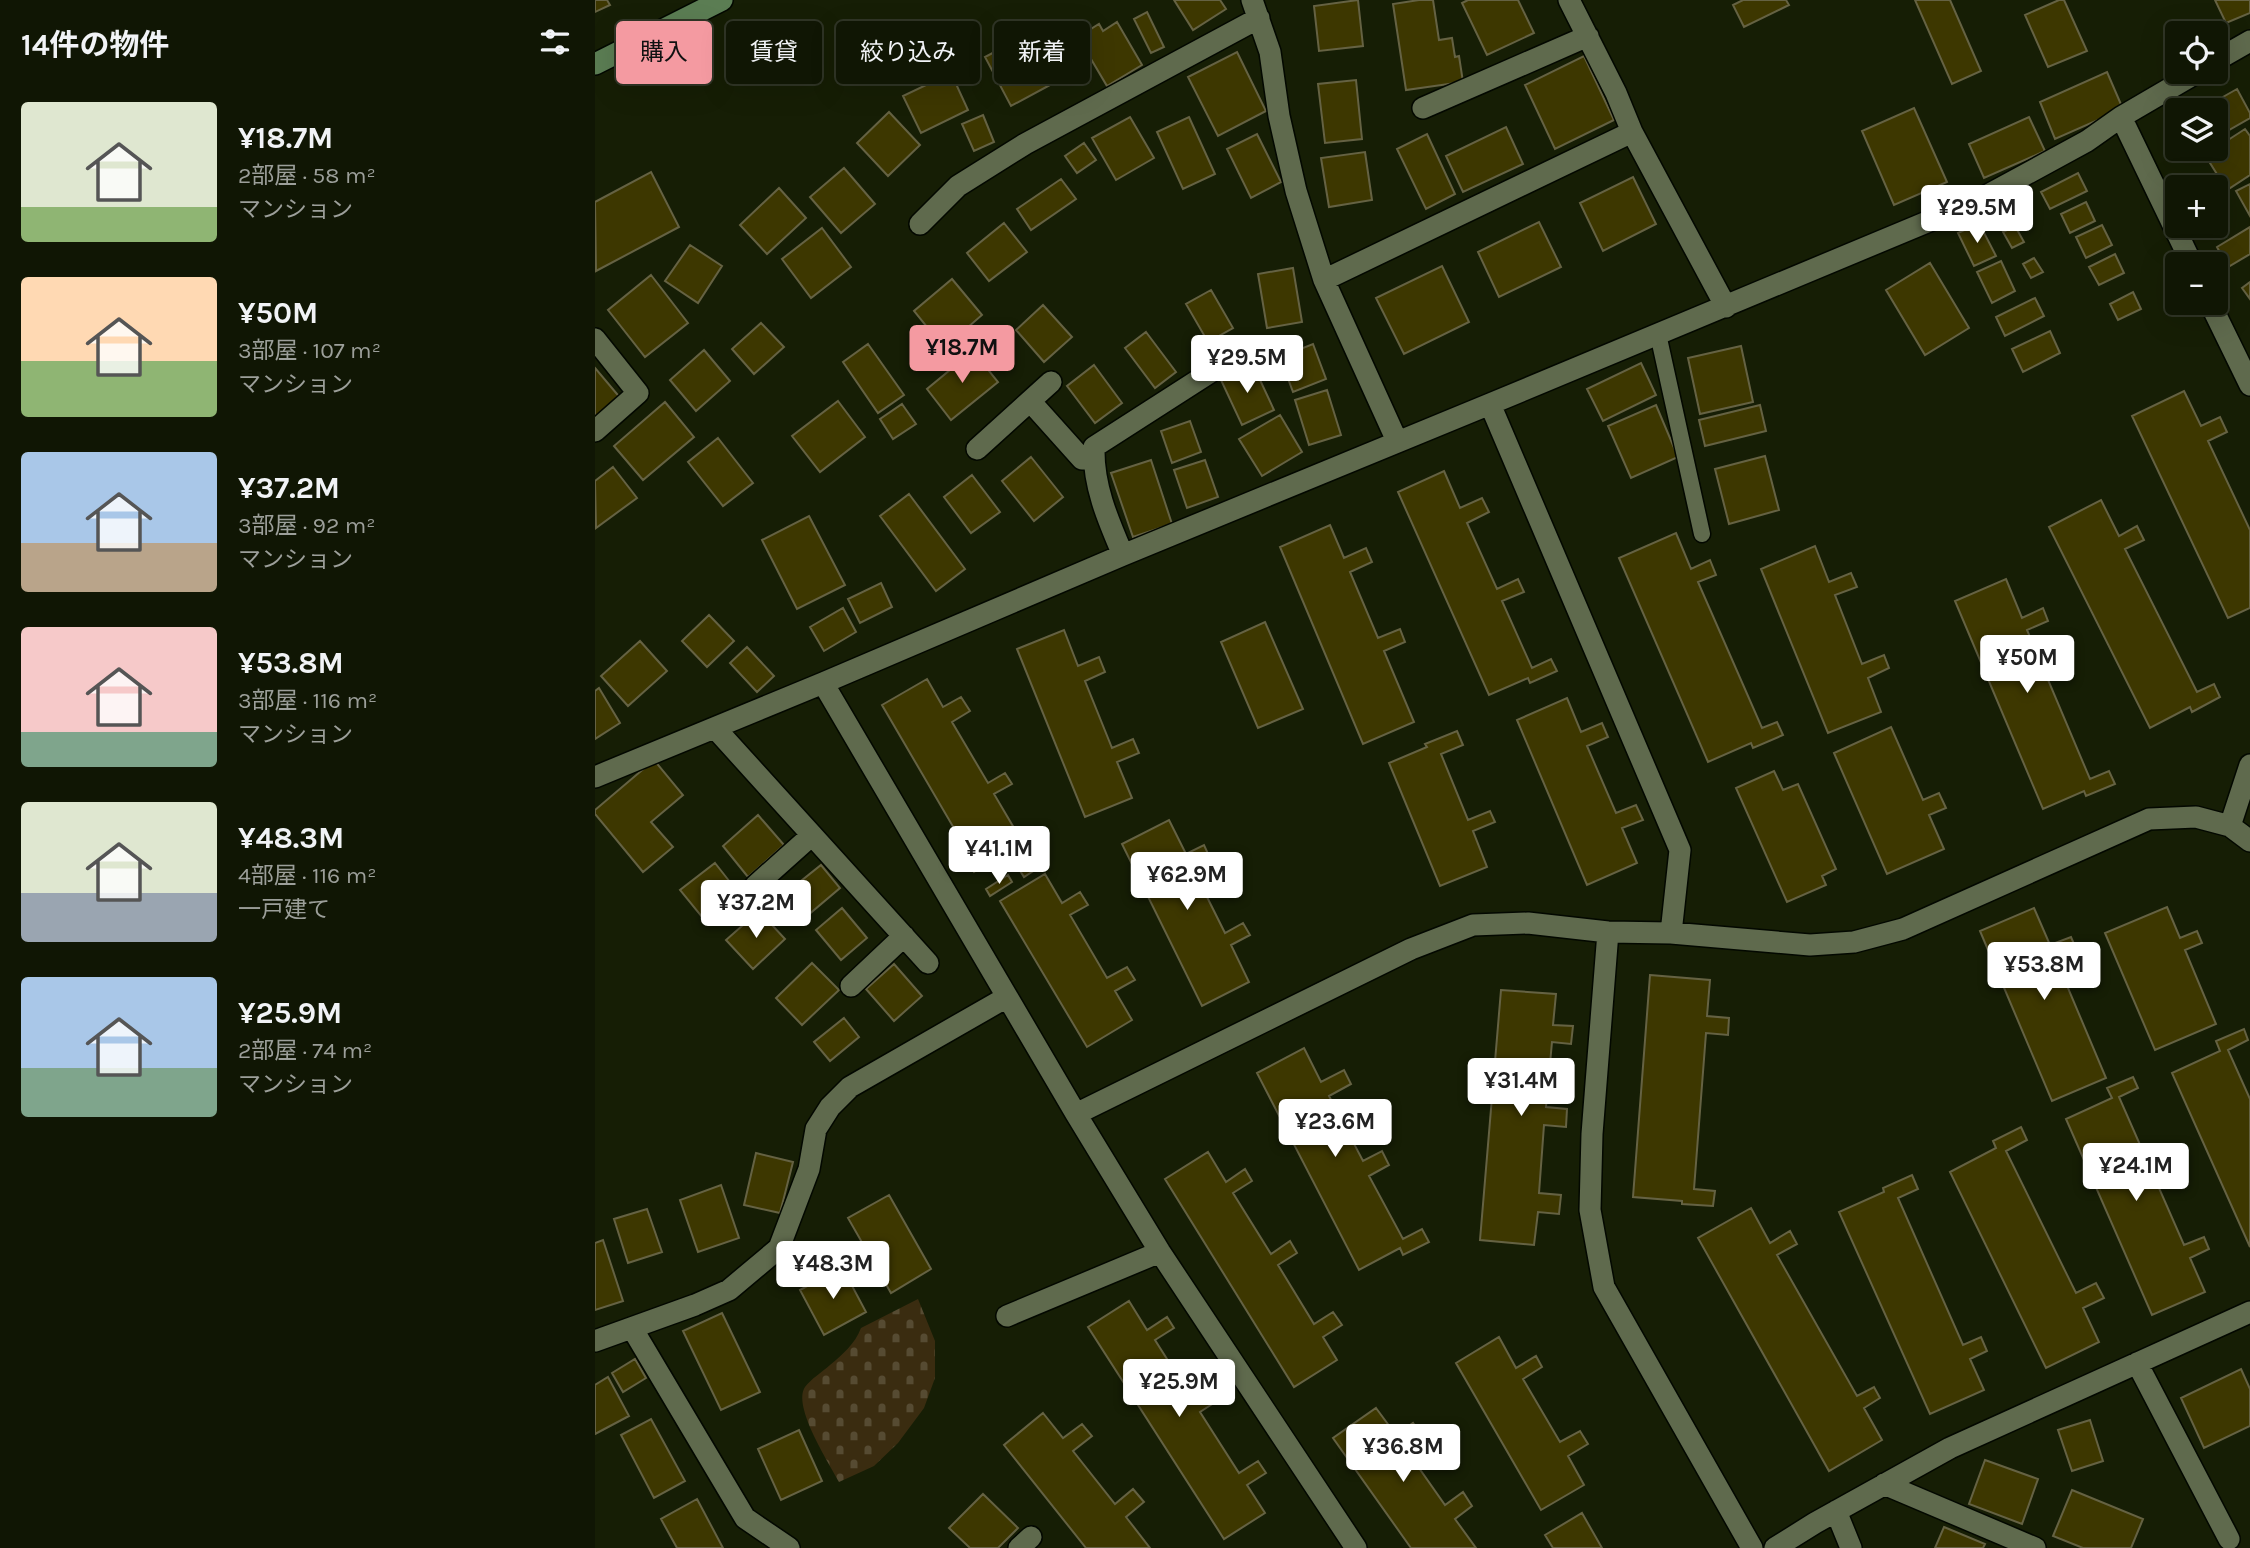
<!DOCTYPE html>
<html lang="ja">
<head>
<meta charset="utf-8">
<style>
  body { margin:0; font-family:Karla,"Noto Sans JP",sans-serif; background:#191f0e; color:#f1f3f6; height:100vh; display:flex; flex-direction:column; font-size:26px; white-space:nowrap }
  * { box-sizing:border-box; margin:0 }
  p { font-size:23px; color:#9c9f9a }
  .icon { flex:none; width:38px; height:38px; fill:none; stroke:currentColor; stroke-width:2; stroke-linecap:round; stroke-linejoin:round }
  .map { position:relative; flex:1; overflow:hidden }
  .sheet { display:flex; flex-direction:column; background:#101604; width:595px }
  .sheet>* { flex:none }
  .hud { position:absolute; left:21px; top:21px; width:665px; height:63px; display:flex; gap:14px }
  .tools { position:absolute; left:1570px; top:21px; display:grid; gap:14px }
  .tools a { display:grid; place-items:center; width:63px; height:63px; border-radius:7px; background:#101604; box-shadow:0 7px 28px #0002,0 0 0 2px #303526; font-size:35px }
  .price { position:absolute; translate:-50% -60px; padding:0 16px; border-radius:7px; background:#fff; color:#222; font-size:23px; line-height:46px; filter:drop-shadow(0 2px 4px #0008) }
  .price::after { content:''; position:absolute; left:50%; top:42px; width:21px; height:16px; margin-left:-10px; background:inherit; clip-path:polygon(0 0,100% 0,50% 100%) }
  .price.current { background:#f49aa1; color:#111 }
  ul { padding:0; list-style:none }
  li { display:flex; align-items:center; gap:21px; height:175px; padding:0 21px }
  li span { display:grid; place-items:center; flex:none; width:196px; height:140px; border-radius:7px; color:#555 }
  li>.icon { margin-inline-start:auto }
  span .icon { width:84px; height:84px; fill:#fffc; stroke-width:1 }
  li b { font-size:30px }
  h2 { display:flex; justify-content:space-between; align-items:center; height:84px; padding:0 21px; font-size:30px }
  .tag { padding:0 24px; border-radius:7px; background:#101604; box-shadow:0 7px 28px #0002,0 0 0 2px #303526; font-size:24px; line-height:63px }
  .tag.current { background:#f49aa1; color:#111 }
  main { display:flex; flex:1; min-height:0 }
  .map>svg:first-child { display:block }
</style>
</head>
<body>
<main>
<section class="sheet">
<h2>14件の物件<svg class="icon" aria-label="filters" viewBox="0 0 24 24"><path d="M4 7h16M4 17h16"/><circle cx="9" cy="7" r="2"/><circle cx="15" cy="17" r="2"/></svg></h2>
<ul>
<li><span style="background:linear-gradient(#dfe7d0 75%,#8fb573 0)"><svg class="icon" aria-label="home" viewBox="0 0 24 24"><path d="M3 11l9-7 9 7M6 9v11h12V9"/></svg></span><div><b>¥18.7M</b><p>2部屋 · 58 m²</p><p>マンション</p></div></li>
<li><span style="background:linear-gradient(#ffd9b3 60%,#8fb573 0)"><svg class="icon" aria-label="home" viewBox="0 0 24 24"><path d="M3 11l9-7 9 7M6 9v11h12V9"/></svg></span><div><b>¥50M</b><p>3部屋 · 107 m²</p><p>マンション</p></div></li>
<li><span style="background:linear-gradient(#a9c7e8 65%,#b9a48a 0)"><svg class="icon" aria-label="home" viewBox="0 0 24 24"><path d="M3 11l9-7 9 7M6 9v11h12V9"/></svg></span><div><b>¥37.2M</b><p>3部屋 · 92 m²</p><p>マンション</p></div></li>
<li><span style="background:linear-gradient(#f6c9c9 75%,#7fa58c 0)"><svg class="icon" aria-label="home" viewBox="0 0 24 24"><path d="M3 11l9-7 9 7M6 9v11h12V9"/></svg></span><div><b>¥53.8M</b><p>3部屋 · 116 m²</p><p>マンション</p></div></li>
<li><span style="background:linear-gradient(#dfe7d0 65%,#9aa5b1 0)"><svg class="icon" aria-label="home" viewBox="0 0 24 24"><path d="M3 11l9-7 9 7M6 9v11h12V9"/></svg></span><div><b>¥48.3M</b><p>4部屋 · 116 m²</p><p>一戸建て</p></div></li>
<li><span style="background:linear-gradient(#a9c7e8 65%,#7fa58c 0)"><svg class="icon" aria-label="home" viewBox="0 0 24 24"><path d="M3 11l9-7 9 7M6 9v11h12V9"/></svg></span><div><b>¥25.9M</b><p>2部屋 · 74 m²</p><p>マンション</p></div></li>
</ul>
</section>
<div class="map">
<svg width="1655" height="1548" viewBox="0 0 1655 1548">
  <defs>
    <pattern id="cemetery-stones" width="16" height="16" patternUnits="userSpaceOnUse" patternTransform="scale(1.75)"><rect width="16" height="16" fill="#3a2c10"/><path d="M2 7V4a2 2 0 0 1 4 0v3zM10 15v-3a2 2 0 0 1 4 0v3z" fill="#564b32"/></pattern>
  </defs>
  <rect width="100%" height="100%" fill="#161e05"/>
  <path fill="url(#cemetery-stones)" d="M 323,1299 L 340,1341 L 340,1378 L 329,1408 L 303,1443 L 279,1466 L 244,1482 C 234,1463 197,1406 210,1387 C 216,1379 227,1372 235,1365 C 247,1355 260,1344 266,1328 Z"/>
  <path fill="#3d3700" stroke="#656243" stroke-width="2" d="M 0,0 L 12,0 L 15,5 L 0,12 Z
    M 579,0 L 625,0 L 631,9 L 598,30 Z
    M 763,0 L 768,46 L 724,51 L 719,6 Z
    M 824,0 L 838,0 L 844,40 L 857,38 L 860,57 L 864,56 L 868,82 L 811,90 L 798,4 Z
    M 873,0 L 923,0 L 939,33 L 892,55 L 867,3 Z
    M 1148,0 L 1191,0 L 1194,5 L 1149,27 L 1138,5 Z
    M 1320,0 L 1355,0 L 1386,71 L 1357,84 Z
    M 1464,0 L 1469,0 L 1492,51 L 1453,67 L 1430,15 Z
    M 1620,0 L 1655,0 L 1655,13 L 1631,23 Z
    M 552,12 L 569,47 L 556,53 L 539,19 Z
    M 522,22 L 547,65 L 512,86 L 483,37 L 504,24 L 508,31 Z
    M 430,36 L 455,85 L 416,106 L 390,57 Z
    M 642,52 L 671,111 L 623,136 L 593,77 Z
    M 989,56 L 1019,120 L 960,149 L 930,85 Z
    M 1512,72 L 1528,109 L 1460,139 L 1445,102 Z
    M 356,73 L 373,110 L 326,133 L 308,96 Z
    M 761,80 L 767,139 L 730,143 L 723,84 Z
    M 1642,89 L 1655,113 L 1655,118 L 1620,138 L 1620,110 L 1605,110 Z
    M 1319,108 L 1352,182 L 1299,205 L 1267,131 Z
    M 294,112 L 325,145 L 293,176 L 262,143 Z
    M 388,115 L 399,142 L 379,151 L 367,124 Z
    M 535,117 L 559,158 L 521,180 L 497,138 Z
    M 594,117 L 620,174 L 588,189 L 562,132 Z
    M 1434,117 L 1450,151 L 1389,178 L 1374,144 Z
    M 911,127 L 928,164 L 868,192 L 851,156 Z
    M 1650,129 L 1655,136 L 1655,175 L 1632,190 L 1610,155 Z
    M 662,134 L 686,182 L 656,198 L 632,149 Z
    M 832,134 L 860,194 L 831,209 L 802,149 Z
    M 489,143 L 501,160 L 482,173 L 470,156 Z
    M 770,152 L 777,200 L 734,207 L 726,158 Z
    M 249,168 L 280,204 L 246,233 L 215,197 Z
    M 56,172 L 84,227 L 1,271 L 0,202 Z
    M 1483,173 L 1492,191 L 1455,209 L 1446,192 Z
    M 1038,177 L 1061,224 L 1008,251 L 985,203 Z
    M 466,179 L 481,199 L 436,230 L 422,209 Z
    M 1655,184 L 1655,216 L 1641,191 Z
    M 184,188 L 211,218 L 172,254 L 145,225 Z
    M 1491,202 L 1500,221 L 1475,233 L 1466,214 Z
    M 944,222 L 966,267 L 904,297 L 883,252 Z
    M 409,223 L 432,252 L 394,281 L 372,253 Z
    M 1384,223 L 1401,256 L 1379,266 L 1363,233 Z
    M 1507,225 L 1517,245 L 1491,258 L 1481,237 Z
    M 1420,226 L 1429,242 L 1417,248 L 1408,232 Z
    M 1655,227 L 1655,254 L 1633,267 L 1622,247 Z
    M 227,228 L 256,267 L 216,298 L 187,259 Z
    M 95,245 L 127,266 L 103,303 L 70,281 Z
    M 1520,254 L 1529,273 L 1504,285 L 1494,267 Z
    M 1439,258 L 1448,272 L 1436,278 L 1428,264 Z
    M 1406,261 L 1420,291 L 1397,303 L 1382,272 Z
    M 1335,263 L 1374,328 L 1330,355 L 1291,290 Z
    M 847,266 L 874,322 L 809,354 L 781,298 Z
    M 698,268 L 707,322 L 672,328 L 663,274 Z
    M 56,275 L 93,323 L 50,357 L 13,310 Z
    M 357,279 L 387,315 L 349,348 L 319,311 Z
    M 1655,282 L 1655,299 L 1647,288 Z
    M 616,290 L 638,328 L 613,342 L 591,304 Z
    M 1538,292 L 1546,309 L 1523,320 L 1515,304 Z
    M 1440,298 L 1449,316 L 1410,336 L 1401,317 Z
    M 448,305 L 477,337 L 449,362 L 421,330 Z
    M 166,323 L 189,347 L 159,374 L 137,349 Z
    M 1455,331 L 1465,353 L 1428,372 L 1417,349 Z
    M 551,332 L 581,372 L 560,388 L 530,348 Z
    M 273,344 L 309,395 L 283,413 L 248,362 Z
    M 718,344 L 731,379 L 698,392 L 685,357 Z
    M 1146,346 L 1158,402 L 1105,414 L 1093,358 Z
    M 109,350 L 135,381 L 101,411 L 75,380 Z
    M 378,351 L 403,382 L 356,420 L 332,389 Z
    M 1046,363 L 1061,395 L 1008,421 L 992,389 Z
    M 499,365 L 527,403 L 500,423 L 472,386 Z
    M 658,365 L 679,410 L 647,425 L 626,380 Z
    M 0,368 L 27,400 L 0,424 Z
    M 732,390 L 746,435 L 714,445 L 700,400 Z
    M 1589,391 L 1606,426 L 1625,417 L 1632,432 L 1613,441 L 1655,530 L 1655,608 L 1633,618 L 1537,416 Z
    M 243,401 L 270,437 L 225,472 L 197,436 Z
    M 70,402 L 99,437 L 48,480 L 19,446 Z
    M 307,404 L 321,424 L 298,439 L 285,419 Z
    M 1061,405 L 1083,457 L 1036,478 L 1013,426 Z
    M 1165,405 L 1171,431 L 1110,446 L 1104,420 Z
    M 685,415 L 707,452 L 667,476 L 644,439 Z
    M 595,421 L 606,452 L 577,463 L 566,431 Z
    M 123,438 L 158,483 L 128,506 L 93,462 Z
    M 1170,456 L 1184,510 L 1134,524 L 1120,469 Z
    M 436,457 L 468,497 L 439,521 L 407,481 Z
    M 556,460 L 577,524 L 538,537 L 516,473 Z
    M 610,460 L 623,497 L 592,508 L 579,470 Z
    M 18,467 L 42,498 L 1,528 L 0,481 Z
    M 849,471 L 865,508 L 887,498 L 894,512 L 872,523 L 902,589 L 923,579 L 929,592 L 907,601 L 937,668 L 956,659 L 962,671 L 935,683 L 933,678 L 894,695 L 803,492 Z
    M 377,475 L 405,512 L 376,533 L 349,497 Z
    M 314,494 L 370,569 L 341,591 L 285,516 Z
    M 1506,500 L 1524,536 L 1542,526 L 1549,540 L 1530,549 L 1602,692 L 1619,684 L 1625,697 L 1597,712 L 1595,707 L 1555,728 L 1454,527 Z
    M 214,516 L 250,585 L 202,609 L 167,540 Z
    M 735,525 L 749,558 L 771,548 L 777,562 L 755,572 L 783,638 L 805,629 L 810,642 L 789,651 L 819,722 L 768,744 L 685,547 Z
    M 1081,533 L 1096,569 L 1115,560 L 1121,575 L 1103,582 L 1167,728 L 1182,722 L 1188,735 L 1158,748 L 1156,743 L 1113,762 L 1024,558 Z
    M 1220,546 L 1234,582 L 1256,573 L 1262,587 L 1240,595 L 1267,664 L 1289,655 L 1294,668 L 1273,678 L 1286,712 L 1233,733 L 1166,569 Z
    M 1411,579 L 1427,618 L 1448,608 L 1453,621 L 1432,630 L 1495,779 L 1514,771 L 1520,784 L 1491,796 L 1489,791 L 1448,809 L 1360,601 Z
    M 286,583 L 297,607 L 265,623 L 253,599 Z
    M 248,608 L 261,632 L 229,651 L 215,627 Z
    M 114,615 L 139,641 L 112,667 L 87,641 Z
    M 670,622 L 708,709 L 663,728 L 626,642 Z
    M 469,630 L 483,666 L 504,657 L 510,672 L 490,681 L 517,748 L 538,739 L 544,753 L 522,762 L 537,798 L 490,817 L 422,649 Z
    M 45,641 L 72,671 L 33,706 L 6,676 Z
    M 152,647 L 179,676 L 162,692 L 135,663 Z
    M 332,679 L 348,707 L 366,697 L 375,711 L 357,722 L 393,783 L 410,773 L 417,784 L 399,794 L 419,828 L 374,854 L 287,705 Z
    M 4,688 L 25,723 L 0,739 L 0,691 Z
    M 972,698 L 986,732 L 1007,723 L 1013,737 L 992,746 L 1021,813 L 1041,805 L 1048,820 L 1027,828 L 1042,863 L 992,885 L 922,720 Z
    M 1296,727 L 1328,800 L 1344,793 L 1351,808 L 1334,815 L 1349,849 L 1292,874 L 1239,753 Z
    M 862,731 L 868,745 L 846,754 L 873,820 L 895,811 L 900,822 L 878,831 L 892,867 L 845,886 L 794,763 L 832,747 L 830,744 Z
    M 59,760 L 88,795 L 56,822 L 78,847 L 48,872 L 0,814 L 0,810 Z
    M 1179,771 L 1188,790 L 1203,784 L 1241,869 L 1227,876 L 1231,885 L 1192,902 L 1141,788 Z
    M 163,815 L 189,845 L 153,877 L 128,846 Z
    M 574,820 L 591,854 L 609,845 L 615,858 L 597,867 L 630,933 L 648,923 L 655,935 L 636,945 L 654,982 L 607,1006 L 527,844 Z
    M 434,830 L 437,837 L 410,852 L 407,845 Z
    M 399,850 L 403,857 L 379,872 L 375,866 Z
    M 448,854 L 452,862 L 429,877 L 424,869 Z
    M 120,863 L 142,891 L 107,917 L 85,890 Z
    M 226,865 L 245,888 L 206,921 L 186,897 Z
    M 450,874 L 467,903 L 485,892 L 493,905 L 475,915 L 512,978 L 532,967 L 540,980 L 520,991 L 537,1020 L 492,1047 L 405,901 Z
    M 413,875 L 417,882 L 395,896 L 391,889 Z
    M 1572,907 L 1585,938 L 1602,931 L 1607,943 L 1590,950 L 1621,1024 L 1560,1050 L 1510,933 Z
    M 247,908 L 272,938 L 246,960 L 221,930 Z
    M 1439,908 L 1455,945 L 1476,937 L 1483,953 L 1462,962 L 1511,1078 L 1457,1101 L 1385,931 Z
    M 164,911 L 190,939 L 158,969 L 131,940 Z
    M 217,963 L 244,990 L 207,1025 L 181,998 Z
    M 299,964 L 327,996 L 299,1021 L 271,989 Z
    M 1055,975 L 1115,980 L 1112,1016 L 1134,1018 L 1133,1035 L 1111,1033 L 1099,1189 L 1120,1191 L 1118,1206 L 1087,1204 L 1087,1201 L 1038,1197 Z
    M 906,990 L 961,994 L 958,1025 L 978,1026 L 976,1044 L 957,1042 L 951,1107 L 972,1109 L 971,1127 L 949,1125 L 944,1193 L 966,1195 L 964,1214 L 943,1212 L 939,1245 L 885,1240 Z
    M 249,1018 L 264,1037 L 235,1061 L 219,1042 Z
    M 1649,1029 L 1653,1040 L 1633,1050 L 1655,1099 L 1655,1247 L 1577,1073 L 1625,1051 L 1621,1041 Z
    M 709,1048 L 726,1082 L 749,1070 L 756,1084 L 734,1096 L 768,1161 L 787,1151 L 794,1165 L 774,1176 L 808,1239 L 827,1229 L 834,1242 L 808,1255 L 805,1248 L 764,1270 L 662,1073 Z
    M 1538,1077 L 1543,1088 L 1524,1097 L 1589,1245 L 1609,1237 L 1614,1249 L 1595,1258 L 1610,1292 L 1557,1315 L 1471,1119 L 1517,1098 L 1512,1088 Z
    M 1426,1127 L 1432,1140 L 1411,1151 L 1481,1293 L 1501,1283 L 1509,1298 L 1488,1308 L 1504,1342 L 1451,1368 L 1355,1172 L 1401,1148 L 1398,1141 Z
    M 613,1152 L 631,1182 L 650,1169 L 657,1181 L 638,1193 L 676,1254 L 695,1241 L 702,1253 L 683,1265 L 719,1324 L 738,1312 L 747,1325 L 728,1337 L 742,1360 L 699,1387 L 570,1179 Z
    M 161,1153 L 198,1162 L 185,1213 L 149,1205 Z
    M 1317,1175 L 1323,1189 L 1303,1198 L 1368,1345 L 1386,1337 L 1392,1351 L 1375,1359 L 1389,1390 L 1335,1414 L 1244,1212 L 1289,1192 L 1288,1188 Z
    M 126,1185 L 144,1238 L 103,1252 L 85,1200 Z
    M 294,1195 L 336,1269 L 296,1293 L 253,1218 Z
    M 1156,1208 L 1175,1243 L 1195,1231 L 1202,1244 L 1182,1255 L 1262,1396 L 1279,1387 L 1285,1398 L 1269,1408 L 1287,1440 L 1234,1471 L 1103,1238 Z
    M 52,1209 L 67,1252 L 33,1263 L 19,1219 Z
    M 8,1240 L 28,1301 L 0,1310 L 0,1243 Z
    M 247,1267 L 271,1312 L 229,1335 L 205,1290 Z
    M 534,1301 L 552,1330 L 572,1317 L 579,1328 L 560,1340 L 598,1400 L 617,1387 L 625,1399 L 605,1412 L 644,1473 L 663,1461 L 671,1473 L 652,1485 L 670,1513 L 629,1539 L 493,1327 Z
    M 127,1313 L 165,1392 L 126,1410 L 88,1331 Z
    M 904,1337 L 921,1368 L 941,1356 L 947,1367 L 928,1379 L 965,1442 L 985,1431 L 993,1444 L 973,1456 L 989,1485 L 946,1510 L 861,1363 Z
    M 40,1359 L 51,1378 L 28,1392 L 17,1373 Z
    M 1646,1369 L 1655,1389 L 1655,1426 L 1609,1448 L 1586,1398 Z
    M 13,1377 L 34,1416 L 0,1434 L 0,1385 Z
    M 781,1408 L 801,1435 L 818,1423 L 827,1436 L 810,1448 L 850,1505 L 868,1492 L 877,1506 L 860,1519 L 881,1548 L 816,1548 L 738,1438 Z
    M 448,1413 L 468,1438 L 487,1424 L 497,1436 L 478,1451 L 520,1504 L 538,1489 L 549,1502 L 531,1517 L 555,1548 L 491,1548 L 409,1445 Z
    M 56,1419 L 90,1481 L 59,1498 L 26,1435 Z
    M 1495,1420 L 1508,1461 L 1477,1471 L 1463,1430 Z
    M 204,1430 L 227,1481 L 186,1500 L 163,1449 Z
    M 1390,1460 L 1443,1479 L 1427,1524 L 1374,1504 Z
    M 1477,1490 L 1548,1519 L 1536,1548 L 1488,1548 L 1458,1536 Z
    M 388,1494 L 423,1528 L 403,1548 L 375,1548 L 354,1528 Z
    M 102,1499 L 128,1548 L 82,1548 L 66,1519 Z
    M 987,1513 L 1007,1548 L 958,1548 L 950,1535 Z
    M 1349,1527 L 1390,1544 L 1388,1548 L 1340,1548 Z"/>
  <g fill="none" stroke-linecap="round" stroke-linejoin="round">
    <g stroke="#030800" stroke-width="19">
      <path id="lane" d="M 1063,334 L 1107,534"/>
    </g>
    <g stroke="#030800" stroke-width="24">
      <path id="street" d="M 657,0 L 675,52 L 684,116 L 701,191 L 729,280 L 802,441
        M 974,0 L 1021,93 L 1037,132 L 1131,307
        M 1620,61 L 1655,41
        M 828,108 L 993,36
        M 1526,117 L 1597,264
        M 325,224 L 363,186 L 430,144 L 664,18
        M 729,280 L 1037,132
        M 1615,303 L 1655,385
        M 0,339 L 43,393 L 0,431
        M 456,382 L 435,401 L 487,459 L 499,459
        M 895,404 L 1085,850 L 1076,933
        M 382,449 L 435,401
        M 528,555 C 513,520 498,486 499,447 L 650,350
        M 228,683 L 481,1114 L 565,1252 L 761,1548
        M 120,728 L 333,963
        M 0,777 L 228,683 L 528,555 L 895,404 L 1380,202 L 1492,141 L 1526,117 L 1603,72
        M 1635,826 L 1655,765
        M 160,886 L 217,835
        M 1013,932 L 997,1134 L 995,1210 L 1009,1287 L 1157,1548
        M 256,986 L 309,936
        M 481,1114 L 816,949 L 878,925 L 933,923 L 1013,932 L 1076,933 L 1215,945 L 1259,942 L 1308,929 L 1554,819 L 1601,817 L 1635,826 L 1655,841
        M 412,1316 L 565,1252
        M 37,1328 L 150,1518 L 194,1548
        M 0,1341 L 100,1305 L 134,1290 L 184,1248 L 214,1169 L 221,1129 L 235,1107 L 255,1087 L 412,997
        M 1542,1363 L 1634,1539
        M 1289,1484 L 1440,1548
        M 1241,1511 L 1256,1548
        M 424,1548 L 436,1537
        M 1180,1548 L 1220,1523 L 1355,1448 L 1655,1312"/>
    </g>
    <g stroke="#030800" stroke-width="24">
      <path id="secondary" d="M 0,64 L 127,0"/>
    </g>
    <use href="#lane" stroke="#5f6a4d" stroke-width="16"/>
    <use href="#street" stroke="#5f6a4d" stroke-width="21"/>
    <use href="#secondary" stroke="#5b7d53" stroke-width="21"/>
  </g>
</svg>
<div class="tools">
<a><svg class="icon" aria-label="locate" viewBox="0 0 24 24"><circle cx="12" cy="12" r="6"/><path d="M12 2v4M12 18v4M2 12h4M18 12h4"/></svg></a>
<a><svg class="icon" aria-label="layers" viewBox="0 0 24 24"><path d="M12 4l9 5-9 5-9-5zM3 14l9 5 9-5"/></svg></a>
<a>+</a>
<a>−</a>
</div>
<b class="price" style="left:1382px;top:245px">¥29.5M</b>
<b class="price current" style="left:367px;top:385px">¥18.7M</b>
<b class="price" style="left:652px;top:395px">¥29.5M</b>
<b class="price" style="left:1432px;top:695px">¥50M</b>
<b class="price" style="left:404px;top:886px">¥41.1M</b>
<b class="price" style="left:592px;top:912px">¥62.9M</b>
<b class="price" style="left:161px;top:940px">¥37.2M</b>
<b class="price" style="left:1449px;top:1002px">¥53.8M</b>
<b class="price" style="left:926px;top:1118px">¥31.4M</b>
<b class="price" style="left:740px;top:1159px">¥23.6M</b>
<b class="price" style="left:1541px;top:1203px">¥24.1M</b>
<b class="price" style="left:238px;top:1301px">¥48.3M</b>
<b class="price" style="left:584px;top:1419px">¥25.9M</b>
<b class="price" style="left:808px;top:1484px">¥36.8M</b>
<div class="hud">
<a class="tag current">購入</a>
<a class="tag">賃貸</a>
<a class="tag">絞り込み</a>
<a class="tag">新着</a>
</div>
</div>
</main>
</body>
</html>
